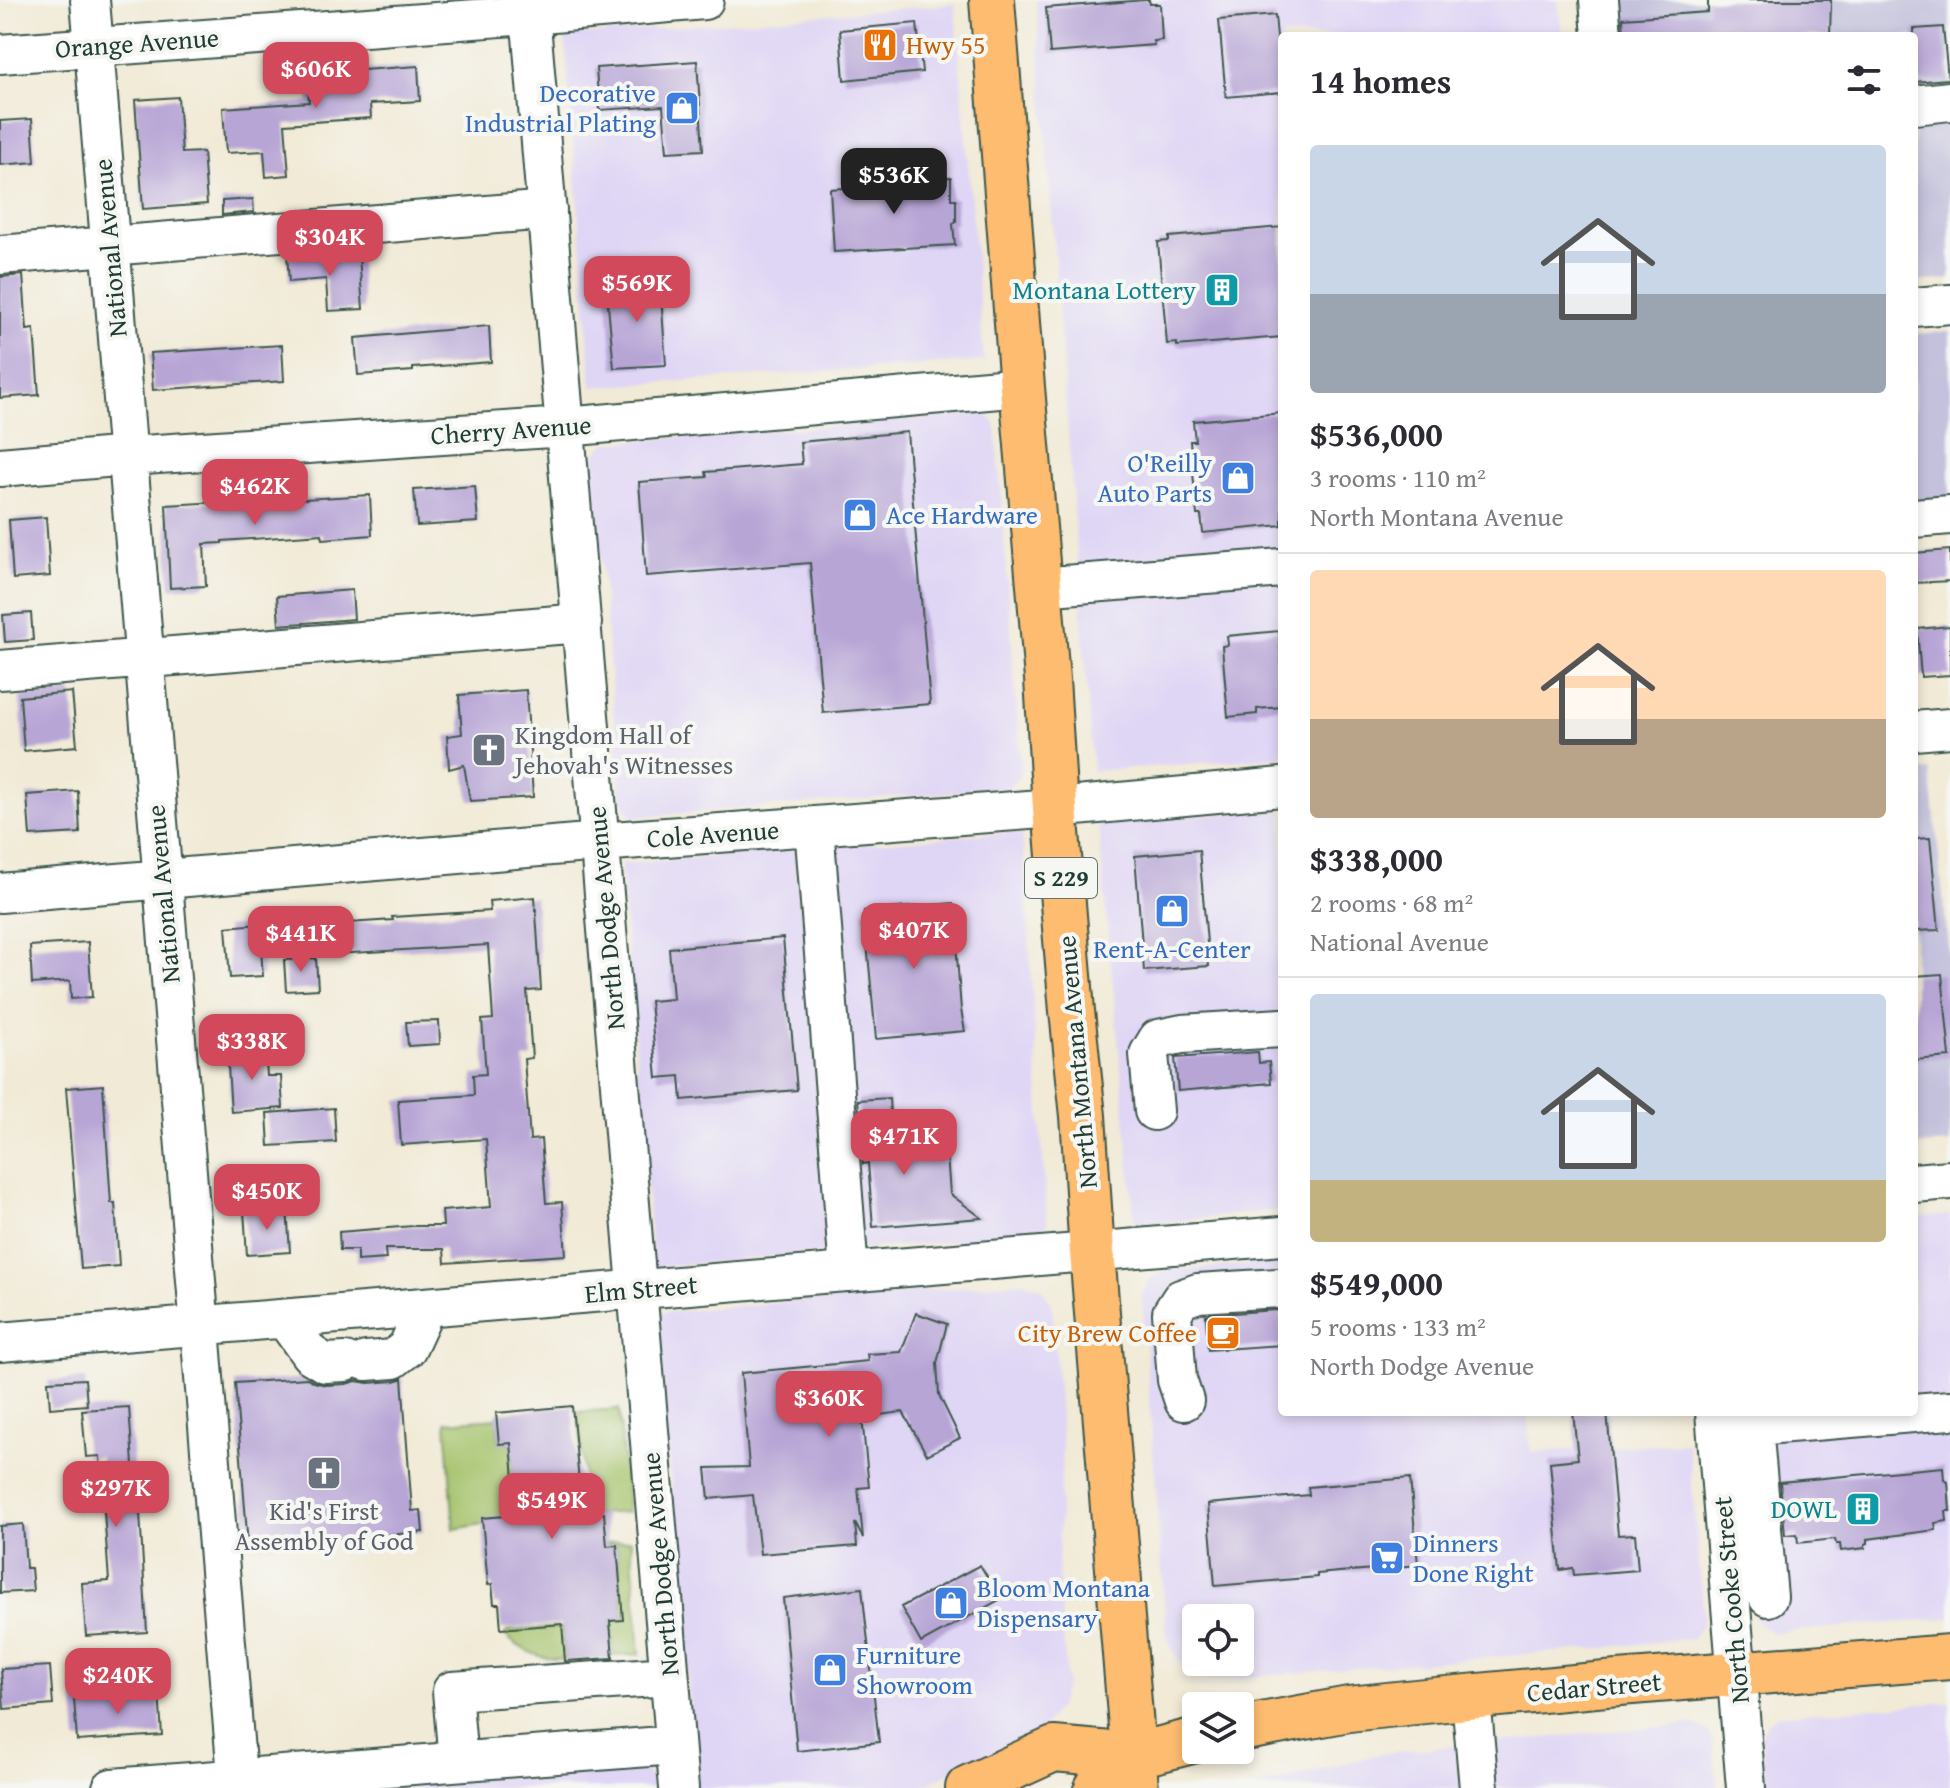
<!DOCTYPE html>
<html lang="en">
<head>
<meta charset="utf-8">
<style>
  body { margin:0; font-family:"Gentium Book Plus",serif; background:#f2f2f3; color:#2b2b33; height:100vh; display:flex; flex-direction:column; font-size:30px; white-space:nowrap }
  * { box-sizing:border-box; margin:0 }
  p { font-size:26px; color:#7c7c81 }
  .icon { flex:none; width:44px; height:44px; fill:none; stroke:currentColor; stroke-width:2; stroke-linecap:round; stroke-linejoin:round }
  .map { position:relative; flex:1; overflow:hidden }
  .details { position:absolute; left:1278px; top:32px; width:640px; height:1384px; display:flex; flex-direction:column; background:#fff; border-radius:8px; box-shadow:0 4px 12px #0003 }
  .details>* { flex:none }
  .controls { position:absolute; left:1182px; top:1604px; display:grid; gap:16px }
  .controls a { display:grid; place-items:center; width:72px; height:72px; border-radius:8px; background:#fff; box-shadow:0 4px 12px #0003; font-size:40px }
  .price { position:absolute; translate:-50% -68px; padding:0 18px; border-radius:16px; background:#d1495b; color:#fff; font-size:26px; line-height:52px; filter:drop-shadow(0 2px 4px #0008) }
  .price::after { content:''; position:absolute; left:50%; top:48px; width:24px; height:18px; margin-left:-12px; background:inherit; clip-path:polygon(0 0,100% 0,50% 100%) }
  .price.on { background:#222; color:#fff }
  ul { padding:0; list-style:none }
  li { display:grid; align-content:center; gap:16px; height:424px; padding:0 32px }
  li+li { border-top:2px solid #e1e1e2 }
  li span { display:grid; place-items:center; height:248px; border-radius:8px; color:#555 }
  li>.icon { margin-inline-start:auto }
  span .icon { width:144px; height:144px; fill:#fffc; stroke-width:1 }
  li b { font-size:34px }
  h2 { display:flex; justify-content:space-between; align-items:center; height:96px; padding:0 32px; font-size:34px }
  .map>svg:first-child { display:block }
</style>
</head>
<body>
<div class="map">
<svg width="1950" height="1788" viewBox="0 0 1950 1788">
  <rect width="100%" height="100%" fill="#f6f6f2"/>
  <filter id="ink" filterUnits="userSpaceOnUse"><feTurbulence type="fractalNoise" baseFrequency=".0125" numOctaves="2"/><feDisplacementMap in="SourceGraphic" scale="16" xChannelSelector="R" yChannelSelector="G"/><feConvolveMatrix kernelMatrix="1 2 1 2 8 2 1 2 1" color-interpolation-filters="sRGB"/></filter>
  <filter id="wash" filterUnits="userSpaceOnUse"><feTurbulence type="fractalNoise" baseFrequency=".006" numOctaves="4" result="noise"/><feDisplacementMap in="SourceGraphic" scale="32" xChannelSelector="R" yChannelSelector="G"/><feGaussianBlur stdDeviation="1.8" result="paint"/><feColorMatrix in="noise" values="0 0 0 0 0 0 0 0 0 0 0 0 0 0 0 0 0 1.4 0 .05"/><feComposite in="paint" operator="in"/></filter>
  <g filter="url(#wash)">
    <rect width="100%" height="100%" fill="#f1ead6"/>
    <path fill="#dfd5f5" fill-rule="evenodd" d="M 1036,0 L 1558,0 L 1562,36 L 1282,36 L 1282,757 L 1093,771 Z
      M 955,4 L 984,361 L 592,387 L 565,36 Z
      M 981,414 L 991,418 L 996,426 L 1021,770 L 1017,780 L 1007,788 L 635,817 L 627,810 L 621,800 L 593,463 L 597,451 L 606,443 Z
      M 1282,810 L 1282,1210 L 1135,1225 L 1098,823 Z
      M 1022,831 L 1047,1224 L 1040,1234 L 653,1267 L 621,864 Z
      M 1950,1215 L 1950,1618 L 1772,1633 L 1760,1624 L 1754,1616 L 1736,1412 L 1914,1412 L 1914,1217 Z
      M 1282,1262 L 1282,1412 L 1527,1412 L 1531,1452 L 1688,1443 L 1704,1616 L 1700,1628 L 1693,1638 L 1603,1648 L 1210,1680 L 1194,1673 L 1179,1661 L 1170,1645 L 1166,1629 L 1142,1296 L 1149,1280 L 1161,1271 ZM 1196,1618 L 1240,1618 L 1240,1662 L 1196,1662 Z
      M 1023,1282 L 1041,1287 L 1052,1304 L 1062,1448 L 1058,1569 L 1067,1683 L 1058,1708 L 1040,1731 L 917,1788 L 697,1788 L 657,1313 Z
      M 1950,1702 L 1950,1788 L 1766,1788 L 1761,1734 L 1768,1722 L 1778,1715 Z
      M 1692,1724 L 1708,1731 L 1713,1741 L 1717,1788 L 1252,1788 L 1383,1753 Z
      M 632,1766 L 644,1767 L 651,1779 L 652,1788 L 361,1788 Z"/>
    <path fill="#c3c1db" d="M 1608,0 L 1950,0 L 1950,279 L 1914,282 L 1914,36 L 1612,36 Z
      M 1950,331 L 1950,525 L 1914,528 L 1914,334 Z
      M 1930,770 L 1950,965 L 1950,1143 L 1914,1146 L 1914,771 Z"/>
    <path fill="#a5c26a" stroke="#62804f" stroke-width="2" d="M 619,1409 L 628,1512 L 582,1515 L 581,1510 L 587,1509 L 578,1412 Z
      M 497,1418 L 499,1443 L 511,1443 L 517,1515 L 483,1524 L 454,1529 L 446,1422 Z
      M 631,1540 L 640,1654 L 613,1656 L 610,1621 L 623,1619 L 617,1545 L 596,1546 L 596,1544 Z
      M 562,1627 L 565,1660 C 541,1659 522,1652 505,1635 L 508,1631 Z"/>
    <g id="blocks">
      <path fill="#b7a5d6" d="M 1145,0 L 1149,0 L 1150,4 L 1160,4 L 1162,40 L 1153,41 L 1154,45 L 1050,53 L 1046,8 Z
        M 1708,0 L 1831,0 L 1830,36 L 1624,36 L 1623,18 L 1708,12 Z
        M 1275,15 L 1282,92 L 1226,97 L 1219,20 Z
        M 917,23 L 922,72 L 844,80 L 840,30 Z
        M 1943,27 L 1948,79 L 1914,82 L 1914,29 Z
        M 697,61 L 703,150 L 667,152 L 663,106 L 599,110 L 596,68 Z
        M 418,66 L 420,101 L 370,104 L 371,118 L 285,124 L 289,175 L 266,177 L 264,151 L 226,153 L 223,108 L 309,102 L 307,74 Z
        M 178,97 L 182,153 L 203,152 L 207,204 L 143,209 L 135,100 Z
        M 32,119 L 35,162 L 0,165 L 0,121 Z
        M 951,177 L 951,199 L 956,199 L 956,221 L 953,224 L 955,245 L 834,252 L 830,189 L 919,183 L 920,178 Z
        M 253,199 L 254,212 L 222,215 L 222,201 Z
        M 1282,227 L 1282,337 L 1177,346 L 1177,343 L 1167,344 L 1158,242 L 1169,241 L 1169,237 Z
        M 316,251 L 317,259 L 359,256 L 363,309 L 328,311 L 326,279 L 289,282 L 287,253 Z
        M 23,275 L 27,330 L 34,329 L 39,395 L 0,398 L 0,277 Z
        M 660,281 L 666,365 L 614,368 L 606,285 Z
        M 489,326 L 491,362 L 413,368 L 413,371 L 358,375 L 355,338 Z
        M 282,345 L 284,381 L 153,390 L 150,353 Z
        M 1282,413 L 1282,525 L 1203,533 L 1201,515 L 1197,515 L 1190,441 L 1195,441 L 1193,421 Z
        M 907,432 L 930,704 L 823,713 L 810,563 L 646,576 L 639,482 L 707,477 L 706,472 L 802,464 L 800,442 Z
        M 475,486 L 478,522 L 417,526 L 414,490 Z
        M 370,495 L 372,535 L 323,539 L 322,534 L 222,541 L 222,543 L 204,544 L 206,586 L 170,588 L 166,505 L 220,502 L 220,504 Z
        M 46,517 L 50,576 L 13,579 L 9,520 Z
        M 1950,550 L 1950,581 L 1914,583 L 1914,553 Z
        M 352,590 L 354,619 L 279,625 L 277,596 Z
        M 31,613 L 33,640 L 5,642 L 3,615 Z
        M 1950,626 L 1950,675 L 1921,677 L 1917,629 Z
        M 1279,631 L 1282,669 L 1282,707 L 1257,709 L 1257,714 L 1228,717 L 1222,646 L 1228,645 L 1227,636 Z
        M 526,690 L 533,797 L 470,801 L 464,765 L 449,769 L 447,736 L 462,734 L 459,695 Z
        M 72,692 L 77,746 L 24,751 L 20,697 Z
        M 78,791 L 80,833 L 30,836 L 27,795 Z
        M 1930,838 L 1939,930 L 1914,931 L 1914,839 Z
        M 1199,850 L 1209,966 L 1144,971 L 1135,856 Z
        M 535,897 L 541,990 L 527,991 L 532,1058 L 524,1059 L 530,1140 L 541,1139 L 546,1203 L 562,1202 L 566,1255 L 445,1263 L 444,1249 L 385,1249 L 386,1259 L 357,1261 L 357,1250 L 340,1250 L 339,1232 L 413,1226 L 443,1226 L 442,1211 L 491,1207 L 486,1139 L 401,1145 L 398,1100 L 474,1095 L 473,1075 L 486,1074 L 482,1020 L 493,1019 L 488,945 L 335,954 L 333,924 L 393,920 L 392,917 L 490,911 L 489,901 Z
        M 953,903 L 961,1010 L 965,1031 L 876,1039 L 864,911 Z
        M 259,924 L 263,976 L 230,978 L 226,927 Z
        M 783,938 L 797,1090 L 682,1100 L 680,1076 L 657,1078 L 650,1001 L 673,999 L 669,948 Z
        M 88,942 L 92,997 L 71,999 L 70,981 L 32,984 L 30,946 Z
        M 316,958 L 318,989 L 286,991 L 284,960 Z
        M 1942,974 L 1950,1057 L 1914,1060 L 1914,976 Z
        M 439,1021 L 440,1044 L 408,1046 L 406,1022 Z
        M 265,1049 L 267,1076 L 281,1076 L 283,1108 L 231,1112 L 227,1051 Z
        M 1258,1052 L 1259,1063 L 1269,1062 L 1271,1083 L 1178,1091 L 1175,1058 Z
        M 103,1085 L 111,1203 L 115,1203 L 119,1266 L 81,1269 L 66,1088 Z
        M 889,1098 L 893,1159 L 947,1155 L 950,1194 L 982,1218 L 873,1227 L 868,1163 L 863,1164 L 858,1100 Z
        M 334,1108 L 336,1142 L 269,1146 L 267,1113 Z
        M 287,1208 L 290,1252 L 247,1255 L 244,1211 Z
        M 1275,1310 L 1281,1312 L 1282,1345 L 1208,1350 L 1206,1315 Z
        M 916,1313 L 947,1324 L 937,1363 L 939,1395 L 960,1438 L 927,1455 L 903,1412 L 862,1417 L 869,1487 L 858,1488 L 863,1538 L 855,1523 L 857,1546 L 760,1554 L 753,1495 L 709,1499 L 706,1468 L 749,1467 L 741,1373 L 868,1361 L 867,1354 L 901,1352 Z
        M 307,1378 L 314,1382 L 326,1385 L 346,1384 L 356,1381 L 368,1383 L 395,1381 L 402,1378 L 412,1511 L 421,1510 L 423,1532 L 248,1546 L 235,1383 Z
        M 85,1379 L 87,1405 L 50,1408 L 48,1381 Z
        M 572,1406 L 582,1515 L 604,1513 L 607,1546 L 617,1545 L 623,1620 L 610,1621 L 613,1658 L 565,1661 L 562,1624 L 501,1629 L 499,1604 L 494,1604 L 492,1584 L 488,1585 L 482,1518 L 517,1515 L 511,1443 L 499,1444 L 496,1413 Z
        M 129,1407 L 134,1479 L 138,1479 L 147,1632 L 86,1636 L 82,1583 L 109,1581 L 100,1456 L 86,1457 L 82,1410 Z
        M 1573,1412 L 1607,1412 L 1618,1535 L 1635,1534 L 1638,1570 L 1574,1575 L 1573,1568 L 1560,1570 L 1550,1462 L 1578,1459 Z
        M 1943,1467 L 1944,1480 L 1948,1482 L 1950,1511 L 1946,1511 L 1947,1521 L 1935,1523 L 1936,1530 L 1868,1539 L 1868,1543 L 1865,1544 L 1865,1548 L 1841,1551 L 1840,1544 L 1836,1544 L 1835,1539 L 1798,1543 L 1797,1534 L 1785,1535 L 1780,1482 Z
        M 1410,1478 L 1418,1565 L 1317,1574 L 1317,1577 L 1215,1586 L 1208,1504 L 1309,1495 L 1308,1487 Z
        M 23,1524 L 26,1568 L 31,1568 L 33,1591 L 0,1593 L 0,1526 Z
        M 980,1565 L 1001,1599 L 921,1643 L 901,1607 Z
        M 862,1588 L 879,1742 L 797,1751 L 783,1598 Z
        M 50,1666 L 53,1705 L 4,1709 L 1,1669 Z
        M 159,1692 L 162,1735 L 77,1741 L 74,1698 Z"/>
    </g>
  </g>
  <g filter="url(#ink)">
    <use href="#blocks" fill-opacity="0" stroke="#3e574c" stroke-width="2"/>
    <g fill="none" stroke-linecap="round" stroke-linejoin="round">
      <g stroke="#3e574c" stroke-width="42">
        <path id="minor" d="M 90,0 L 238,1788
          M 529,0 L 679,1788
          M 1599,0 L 1602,36
          M 0,54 L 530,15 L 704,0
          M 1914,105 L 1950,101
          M 0,255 L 547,210
          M 1914,307 L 1950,304
          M 0,467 L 128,456 L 565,427 L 1022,387
          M 1914,518 L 1950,515
          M 1039,587 L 1282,568
          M 0,670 L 582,623
          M 1914,731 L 1950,728
          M 814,826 L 849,1272
          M 0,893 L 599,842 L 1055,808 L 1282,787
          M 1154,1111 L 1149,1054 L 1158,1039 L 1182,1034 L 1282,1028
          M 1914,1183 L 1950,1180
          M 285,1319 L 310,1354 L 325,1363 L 345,1362
          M 0,1342 L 1282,1236
          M 366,1361 L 393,1359 L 407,1348 L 426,1307
          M 1184,1401 L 1177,1380 L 1172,1313 L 1181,1299 L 1198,1293 L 1279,1288 L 1282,1290
          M 1715,1412 L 1746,1788
          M 1753,1426 L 1768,1597
          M 1717,1429 L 1950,1410
          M 1471,1698 L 1479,1788
          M 458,1761 L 452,1691 L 669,1676
          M 112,1788 L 675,1745"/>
      </g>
      <g stroke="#3e574c" stroke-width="48">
        <path id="major" d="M 992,0 L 1022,387 L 1047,679 L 1055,808 L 1072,1011 L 1083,1116 L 1092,1252 L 1136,1788
          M 1240,1729 L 1349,1709 L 1425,1701 L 1606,1684 L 1950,1657
          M 968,1788 L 1054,1749 L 1134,1756 L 1196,1740
          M 1097,1788 L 1134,1756"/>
      </g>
      <use href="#minor" stroke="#fff" stroke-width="38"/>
      <use href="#major" stroke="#fdbc6f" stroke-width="44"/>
    </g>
  </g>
  <defs>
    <g id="restaurant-square" transform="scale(1.8)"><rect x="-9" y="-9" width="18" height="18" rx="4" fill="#e8710a" stroke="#f6f6f2"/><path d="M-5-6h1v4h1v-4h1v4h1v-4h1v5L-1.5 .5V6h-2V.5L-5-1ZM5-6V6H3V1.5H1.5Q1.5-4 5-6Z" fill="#fff"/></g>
    <g id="shop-square" transform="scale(1.8)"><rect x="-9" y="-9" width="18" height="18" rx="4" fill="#3f7fe0" stroke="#f6f6f2"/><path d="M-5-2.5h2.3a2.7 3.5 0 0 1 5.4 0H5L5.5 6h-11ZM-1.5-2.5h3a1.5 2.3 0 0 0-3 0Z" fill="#fff"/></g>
    <g id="building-square" transform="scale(1.8)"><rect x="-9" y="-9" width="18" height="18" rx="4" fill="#0f9aa8" stroke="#f6f6f2"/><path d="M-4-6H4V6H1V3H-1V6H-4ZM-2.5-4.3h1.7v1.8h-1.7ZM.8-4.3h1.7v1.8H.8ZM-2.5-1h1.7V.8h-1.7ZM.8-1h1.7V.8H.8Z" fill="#fff"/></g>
    <g id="church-square" transform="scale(1.8)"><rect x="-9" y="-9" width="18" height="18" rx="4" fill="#6b7280" stroke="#f6f6f2"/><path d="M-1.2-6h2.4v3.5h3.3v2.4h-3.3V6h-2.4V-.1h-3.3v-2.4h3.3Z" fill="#fff"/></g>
    <g id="cafe-square" transform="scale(1.8)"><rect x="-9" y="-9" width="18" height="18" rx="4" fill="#e8710a" stroke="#f6f6f2"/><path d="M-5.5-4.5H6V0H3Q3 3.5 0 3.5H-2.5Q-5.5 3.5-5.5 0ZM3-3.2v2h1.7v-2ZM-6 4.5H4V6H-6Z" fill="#fff"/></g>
    <g id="supermarket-square" transform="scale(1.8)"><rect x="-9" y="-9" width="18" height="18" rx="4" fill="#3f7fe0" stroke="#f6f6f2"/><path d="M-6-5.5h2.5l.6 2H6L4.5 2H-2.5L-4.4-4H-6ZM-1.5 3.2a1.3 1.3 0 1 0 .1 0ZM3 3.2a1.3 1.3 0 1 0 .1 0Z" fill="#fff"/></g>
  </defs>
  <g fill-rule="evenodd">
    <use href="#restaurant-square" x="880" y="45"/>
    <use href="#shop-square" x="682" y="108"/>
    <use href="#building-square" x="1222" y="290"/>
    <use href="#shop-square" x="1238" y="478"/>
    <use href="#shop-square" x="860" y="515"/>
    <use href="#church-square" x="489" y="750"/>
    <use href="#shop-square" x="1172" y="911"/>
    <use href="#cafe-square" x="1223" y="1333"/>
    <use href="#church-square" x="324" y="1473"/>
    <use href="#building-square" x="1863" y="1509"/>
    <use href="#supermarket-square" x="1387" y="1558"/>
    <use href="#shop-square" x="951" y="1603"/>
    <use href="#shop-square" x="830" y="1670"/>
  </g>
  <g text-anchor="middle" stroke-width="8" stroke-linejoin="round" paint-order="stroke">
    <rect fill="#f6f6f2" stroke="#60746d" stroke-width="2" x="1025" y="858" width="72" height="40" rx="6"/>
    <g font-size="24" font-weight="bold" fill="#1f3d34">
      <text x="1061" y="886">S 229</text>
    </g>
    <g font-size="26" fill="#1f3d34" stroke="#f6f6f2">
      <text transform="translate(137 43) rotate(-4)" y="9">Orange Avenue</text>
      <text transform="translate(110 248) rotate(-95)" y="9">National Avenue</text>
      <text transform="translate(511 430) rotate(-4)" y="9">Cherry Avenue</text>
      <text transform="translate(713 834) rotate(-4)" y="9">Cole Avenue</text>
      <text transform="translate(163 894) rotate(-95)" y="9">National Avenue</text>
      <text transform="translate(606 918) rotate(-95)" y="9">North Dodge Avenue</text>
      <text transform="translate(1077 1062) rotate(-95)" y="9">North Montana Avenue</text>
      <text transform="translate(641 1289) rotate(-5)" y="9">Elm Street</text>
      <text transform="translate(660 1564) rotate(-95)" y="9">North Dodge Avenue</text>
      <text transform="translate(1731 1600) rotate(-95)" y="9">North Cooke Street</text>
      <text transform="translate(1594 1687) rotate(-5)" y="9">Cedar Street</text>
    </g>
    <g font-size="26" fill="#c56008" stroke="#f6f6f2" text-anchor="start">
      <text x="906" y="54">Hwy 55</text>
      <text x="1197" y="1342" text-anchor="end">City Brew Coffee</text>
    </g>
    <g font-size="26" fill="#366cbe" stroke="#f6f6f2" text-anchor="start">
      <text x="656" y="102" text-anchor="end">Decorative<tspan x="656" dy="30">Industrial Plating</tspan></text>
      <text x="1212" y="472" text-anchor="end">O'Reilly<tspan x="1212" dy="30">Auto Parts</tspan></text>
      <text x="886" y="524">Ace Hardware</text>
      <text x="1172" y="958" text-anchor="middle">Rent-A-Center</text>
      <text x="1413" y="1552">Dinners<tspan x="1413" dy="30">Done Right</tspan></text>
      <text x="977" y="1597">Bloom Montana<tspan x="977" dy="30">Dispensary</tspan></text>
      <text x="856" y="1664">Furniture<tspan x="856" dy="30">Showroom</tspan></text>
    </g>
    <g font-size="26" fill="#0d838f" stroke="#f6f6f2" text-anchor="end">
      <text x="1196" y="299">Montana Lottery</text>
      <text x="1837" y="1518">DOWL</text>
    </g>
    <g font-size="26" fill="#5b616d" stroke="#f6f6f2" text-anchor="start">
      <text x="515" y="744">Kingdom Hall of<tspan x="515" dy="30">Jehovah's Witnesses</tspan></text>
      <text x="324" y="1520" text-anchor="middle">Kid's First<tspan x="324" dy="30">Assembly of God</tspan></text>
    </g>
  </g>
</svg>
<div class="controls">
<a><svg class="icon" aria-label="locate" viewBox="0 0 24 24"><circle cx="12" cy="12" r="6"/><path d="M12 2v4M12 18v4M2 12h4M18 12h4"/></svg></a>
<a><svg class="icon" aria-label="layers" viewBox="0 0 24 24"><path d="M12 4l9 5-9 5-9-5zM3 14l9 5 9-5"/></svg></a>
</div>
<b class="price" style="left:316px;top:110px">$606K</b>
<b class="price on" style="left:894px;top:216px">$536K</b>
<b class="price" style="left:330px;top:278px">$304K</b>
<b class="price" style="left:637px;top:324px">$569K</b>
<b class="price" style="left:255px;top:527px">$462K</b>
<b class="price" style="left:914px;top:971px">$407K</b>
<b class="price" style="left:301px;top:974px">$441K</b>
<b class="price" style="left:252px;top:1082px">$338K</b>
<b class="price" style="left:904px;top:1177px">$471K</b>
<b class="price" style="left:267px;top:1232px">$450K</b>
<b class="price" style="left:829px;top:1439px">$360K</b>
<b class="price" style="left:116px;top:1529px">$297K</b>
<b class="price" style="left:552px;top:1541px">$549K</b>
<b class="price" style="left:118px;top:1716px">$240K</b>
<section class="details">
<h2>14 homes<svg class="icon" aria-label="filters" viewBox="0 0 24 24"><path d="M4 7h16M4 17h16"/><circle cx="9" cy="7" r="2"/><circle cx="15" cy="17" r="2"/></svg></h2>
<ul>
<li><span style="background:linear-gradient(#c9d6e8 60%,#9aa5b1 0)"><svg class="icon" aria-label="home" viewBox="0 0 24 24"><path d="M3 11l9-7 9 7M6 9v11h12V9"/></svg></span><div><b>$536,000</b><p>3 rooms · 110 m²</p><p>North Montana Avenue</p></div></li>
<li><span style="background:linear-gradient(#ffd9b3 60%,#b9a48a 0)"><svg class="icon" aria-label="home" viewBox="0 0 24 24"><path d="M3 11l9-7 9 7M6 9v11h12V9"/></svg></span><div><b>$338,000</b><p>2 rooms · 68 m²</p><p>National Avenue</p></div></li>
<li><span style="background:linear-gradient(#c9d6e8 75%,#c2b280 0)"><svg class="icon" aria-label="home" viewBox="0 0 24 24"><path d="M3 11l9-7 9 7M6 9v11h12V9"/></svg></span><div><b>$549,000</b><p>5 rooms · 133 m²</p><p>North Dodge Avenue</p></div></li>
</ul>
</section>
</div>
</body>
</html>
